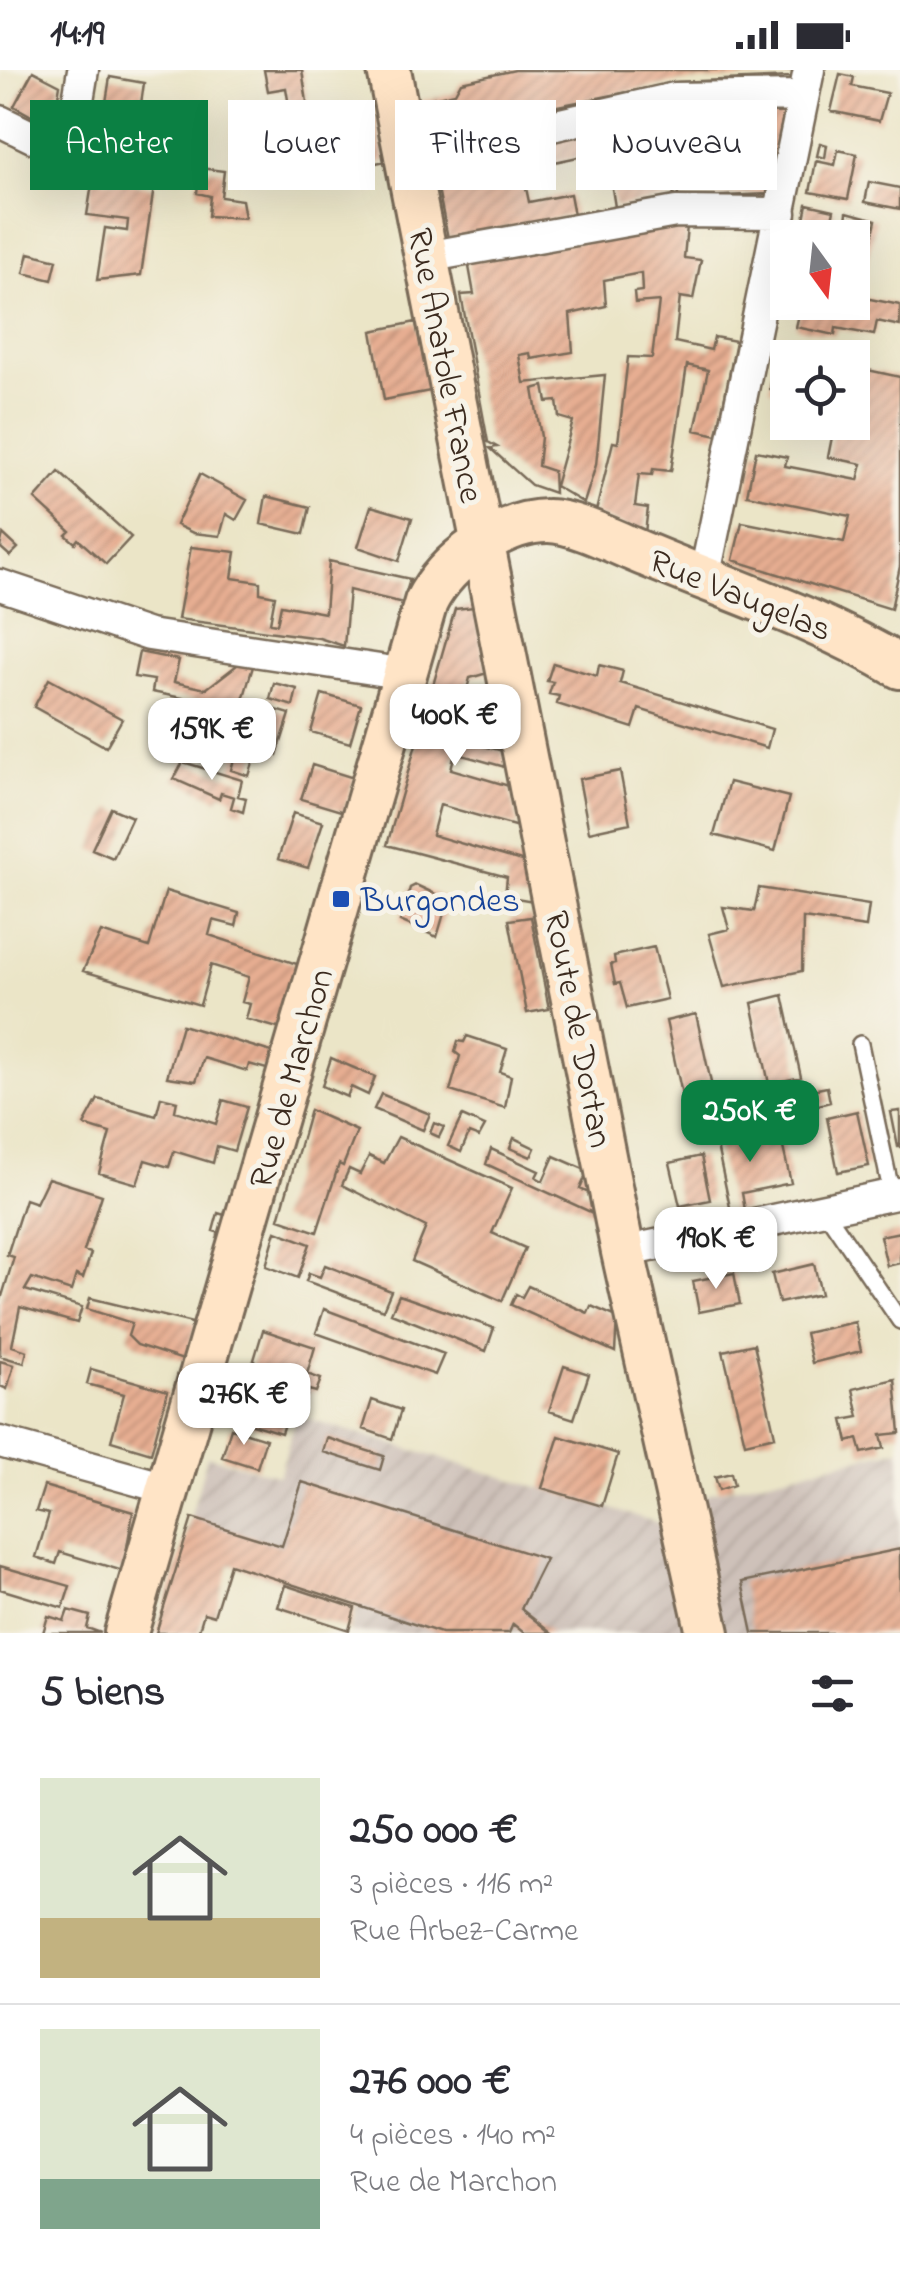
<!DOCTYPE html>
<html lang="fr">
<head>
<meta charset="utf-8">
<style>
  body { margin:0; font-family:"Indie Flower",sans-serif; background:#f7f7f7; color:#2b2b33; height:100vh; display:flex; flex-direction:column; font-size:38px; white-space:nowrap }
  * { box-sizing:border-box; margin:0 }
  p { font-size:32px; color:#7c7c81 }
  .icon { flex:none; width:55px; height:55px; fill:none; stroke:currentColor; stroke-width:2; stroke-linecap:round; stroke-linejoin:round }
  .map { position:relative; height:1563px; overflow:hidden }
  .drawer { display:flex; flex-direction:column; background:#fff; flex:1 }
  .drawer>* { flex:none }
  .guide { position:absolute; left:30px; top:30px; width:840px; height:90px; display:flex; gap:20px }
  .needle { width:65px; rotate:165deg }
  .buttons { position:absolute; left:770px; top:150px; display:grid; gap:20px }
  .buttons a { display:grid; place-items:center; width:100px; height:100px; border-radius:0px; background:#fff; box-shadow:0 10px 40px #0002; font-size:50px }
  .price { position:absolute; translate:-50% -85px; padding:0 22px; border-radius:20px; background:#fff; color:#222; font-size:32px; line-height:65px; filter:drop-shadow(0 2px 5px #0008) }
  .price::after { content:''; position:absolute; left:50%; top:60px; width:30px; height:22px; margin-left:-15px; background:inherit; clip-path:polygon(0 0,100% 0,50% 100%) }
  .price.current { background:#0b8043; color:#fff }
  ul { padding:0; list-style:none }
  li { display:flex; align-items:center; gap:30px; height:250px; padding:0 40px }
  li+li { border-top:2px solid #e1e1e2 }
  li span { display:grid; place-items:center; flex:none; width:280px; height:200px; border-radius:0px; color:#555 }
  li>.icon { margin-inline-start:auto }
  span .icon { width:120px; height:120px; fill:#fffc; stroke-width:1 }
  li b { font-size:42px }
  h2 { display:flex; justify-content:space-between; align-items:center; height:120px; padding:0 40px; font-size:42px }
  .chip { padding:0 35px; border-radius:0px; background:#fff; box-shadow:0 10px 40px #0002; font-size:35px; line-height:90px }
  .chip.current { background:#0b8043; color:#fff }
  .status { display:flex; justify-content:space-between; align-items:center; height:70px; padding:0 50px; background:#fff; direction:ltr }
  .status svg { height:28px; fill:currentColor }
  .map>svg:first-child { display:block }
</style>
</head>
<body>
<div class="status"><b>14:19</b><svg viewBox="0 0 49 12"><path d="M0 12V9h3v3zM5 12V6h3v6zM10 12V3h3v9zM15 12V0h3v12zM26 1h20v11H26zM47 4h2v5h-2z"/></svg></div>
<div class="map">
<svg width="900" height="1563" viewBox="0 0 900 1563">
  <defs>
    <pattern id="industrial-furrows" width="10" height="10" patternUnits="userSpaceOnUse" patternTransform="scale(2.5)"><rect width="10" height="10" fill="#cec1b9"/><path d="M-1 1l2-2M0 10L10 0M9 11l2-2" fill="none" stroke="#b2a69f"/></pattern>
    <pattern id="building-hatch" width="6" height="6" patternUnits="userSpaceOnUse" patternTransform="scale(2.5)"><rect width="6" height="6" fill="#e7ae92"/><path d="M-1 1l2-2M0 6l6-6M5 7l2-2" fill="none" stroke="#bc8e77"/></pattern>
  </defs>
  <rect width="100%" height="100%" fill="#f7f3e8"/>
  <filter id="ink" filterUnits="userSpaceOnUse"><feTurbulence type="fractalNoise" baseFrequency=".01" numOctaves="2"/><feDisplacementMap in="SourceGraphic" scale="20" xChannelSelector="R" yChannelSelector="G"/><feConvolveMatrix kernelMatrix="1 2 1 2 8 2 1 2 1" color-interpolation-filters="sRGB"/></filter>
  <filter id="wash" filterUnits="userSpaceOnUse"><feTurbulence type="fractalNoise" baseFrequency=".0048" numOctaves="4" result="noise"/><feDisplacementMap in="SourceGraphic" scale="40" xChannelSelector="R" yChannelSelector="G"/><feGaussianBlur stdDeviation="2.25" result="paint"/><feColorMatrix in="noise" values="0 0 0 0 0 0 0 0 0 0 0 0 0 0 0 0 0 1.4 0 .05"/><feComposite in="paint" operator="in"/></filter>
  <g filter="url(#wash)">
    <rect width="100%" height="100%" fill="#ebe5c7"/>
    <path fill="url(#industrial-furrows)" d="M 297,1346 L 662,1454 L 712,1422 L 900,1379 L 900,1563 L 350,1563 L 358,1536 L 182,1479 L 207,1386 L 279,1406 Z"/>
    <g id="blocks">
      <path fill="url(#building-hatch)" d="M 264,0 L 302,0 L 307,32 L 289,36 L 286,18 L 268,21 Z
        M 515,0 L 794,0 L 792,7 L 678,12 L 426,62 L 420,31 L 455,23 L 461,12 Z
        M 33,1 L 60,15 L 53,58 L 14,36 Z
        M 840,4 L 854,7 L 852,16 L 887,23 L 879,51 L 831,41 Z
        M 110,7 L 144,13 L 141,34 L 181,40 L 176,73 L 141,68 L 138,84 L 99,77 Z
        M 374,36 L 385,91 L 340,101 L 333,67 L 315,71 L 311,51 Z
        M 785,36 L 768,124 L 678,128 L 676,66 L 647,72 L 651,92 L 670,89 L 674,128 L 615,137 L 606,81 L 522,99 L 529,132 L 570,124 L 574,145 L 448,168 L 433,94 L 676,43 Z
        M 820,73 L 827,75 L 825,88 L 817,86 Z
        M 838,80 L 857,84 L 848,129 L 810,122 L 816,91 L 835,95 Z
        M 200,98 L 224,101 L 221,127 L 242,130 L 245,148 L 208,146 L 210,126 L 197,123 Z
        M 93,108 L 154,117 L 141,205 L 97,210 L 105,158 L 127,161 L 128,150 L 87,145 Z
        M 869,112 L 900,118 L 900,139 L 865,132 Z
        M 807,134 L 834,140 L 831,154 L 804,149 Z
        M 847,142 L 876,150 L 863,213 L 852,211 L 852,168 L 844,168 Z
        M 667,156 L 687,156 L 684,188 L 701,190 L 693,229 L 680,227 L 675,272 L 711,280 L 714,267 L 736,271 L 717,365 L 695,360 L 708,300 L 687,295 L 671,401 L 653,399 L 652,405 L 639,404 L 635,436 L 648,438 L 645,463 L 595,445 L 613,372 L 618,373 L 628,287 L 652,288 L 659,231 L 635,233 L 634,222 L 642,221 L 641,203 L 604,210 L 606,236 L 570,244 L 573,282 L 531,289 L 530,283 L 519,285 L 524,313 L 605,305 L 596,395 L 584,433 L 555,416 L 573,351 L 559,347 L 557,331 L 547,332 L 544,316 L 533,319 L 541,367 L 538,396 L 553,401 L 554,423 L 531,415 L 490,378 L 497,377 L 488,372 L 461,225 L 474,224 L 468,191 Z
        M 29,183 L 57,190 L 52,210 L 24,203 Z
        M 860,227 L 900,235 L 900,256 L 877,251 L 874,265 L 836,258 L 835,265 L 796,257 L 801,236 L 856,247 Z
        M 416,252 L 430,321 L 384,330 L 372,261 Z
        M 854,297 L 900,307 L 900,496 L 891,539 L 733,490 L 742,452 L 844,472 L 850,446 L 747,425 L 756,381 L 787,387 L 785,396 L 858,410 L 862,394 L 828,387 L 835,352 L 852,352 Z
        M 773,301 L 788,304 L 788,322 L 770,319 Z
        M 59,402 L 131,467 L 106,494 L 78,469 L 75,473 L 66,465 L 70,461 L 35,429 Z
        M 200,404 L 247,430 L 236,450 L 226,444 L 220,466 L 193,463 L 176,455 Z
        M 266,426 L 310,437 L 304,464 L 261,454 Z
        M 371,436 L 412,448 L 399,491 L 358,477 Z
        M 3,464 L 18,478 L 10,486 L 0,477 Z
        M 191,477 L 236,482 L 232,508 L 260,512 L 260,523 L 275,526 L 270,553 L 277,554 L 281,535 L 325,543 L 329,491 L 410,509 L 403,533 L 349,520 L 344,576 L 319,568 L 178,549 Z
        M 474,537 L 487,603 L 470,608 L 454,668 L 503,681 L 505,697 L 455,683 L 451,699 L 509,716 L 518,757 L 440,735 L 432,765 L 525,792 L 533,831 L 505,826 L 507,807 L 387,775 L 455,539 Z
        M 139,582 L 179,590 L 174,612 L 206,619 L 241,592 L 254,593 L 243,630 L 290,644 L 277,685 L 257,680 L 249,706 L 231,700 L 242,661 L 197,649 L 202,632 L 152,622 L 154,610 L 134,607 Z
        M 553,593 L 597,606 L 599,595 L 623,601 L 620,613 L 772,659 L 767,678 L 639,639 L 633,658 L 557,634 L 559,626 L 549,624 L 553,612 L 547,611 Z
        M 49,609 L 122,649 L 106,677 L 34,637 Z
        M 274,613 L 297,619 L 293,636 L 270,629 Z
        M 322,624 L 361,635 L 350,673 L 311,662 Z
        M 183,692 L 242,710 L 238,726 L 246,728 L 243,742 L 231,738 L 234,727 L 221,723 L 219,729 L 174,709 Z
        M 312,695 L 354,708 L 344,742 L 301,729 Z
        M 620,701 L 630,753 L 589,762 L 579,709 Z
        M 729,712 L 789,727 L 775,781 L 714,765 Z
        M 111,738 L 132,747 L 113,788 L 92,779 Z
        M 293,743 L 323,752 L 308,798 L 278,789 Z
        M 416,815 L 448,830 L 437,867 L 400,851 L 410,818 Z
        M 759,818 L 869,835 L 866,857 L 803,848 L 802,901 L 724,917 L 709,864 L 729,859 L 723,837 L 754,841 Z
        M 166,821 L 239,843 L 236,856 L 213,850 L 209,865 L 300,895 L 281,959 L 246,949 L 250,934 L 242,932 L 249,907 L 211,895 L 200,935 L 83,901 L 101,862 L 149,877 Z
        M 531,847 L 549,939 L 527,943 L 509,850 Z
        M 654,877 L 667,929 L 627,938 L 620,913 L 615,914 L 611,894 L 615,893 L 614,886 Z
        M 783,925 L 801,1007 L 769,1014 L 752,933 Z
        M 696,944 L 715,1031 L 685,1038 L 666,951 Z
        M 182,955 L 275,983 L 270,1000 L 249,994 L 247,1001 L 204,988 L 196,1011 L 167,1007 Z
        M 467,966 L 507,979 L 500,1002 L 511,1006 L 505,1038 L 450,1021 L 460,986 L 455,982 L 458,971 L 464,972 Z
        M 331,988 L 375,1007 L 368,1025 L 351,1017 L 347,1027 L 322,1016 Z
        M 827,1017 L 830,1032 L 811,1037 L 807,1021 Z
        M 381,1024 L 430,1044 L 423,1060 L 374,1039 Z
        M 161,1027 L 177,1031 L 175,1041 L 216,1054 L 223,1030 L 247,1037 L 234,1081 L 217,1076 L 213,1093 L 174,1081 L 169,1097 L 145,1090 L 137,1114 L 99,1103 L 110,1063 L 84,1055 L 98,1029 L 156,1046 Z
        M 310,1040 L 357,1061 L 343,1096 L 339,1094 L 317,1162 L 279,1149 Z
        M 857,1041 L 869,1096 L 838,1102 L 827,1048 Z
        M 900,1041 L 900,1077 L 898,1077 L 891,1042 Z
        M 462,1046 L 485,1056 L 479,1067 L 469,1063 L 461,1082 L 448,1076 Z
        M 434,1053 L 444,1057 L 439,1067 L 430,1063 Z
        M 728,1054 L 733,1075 L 780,1064 L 791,1113 L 742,1123 L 745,1140 L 731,1142 L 713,1057 Z
        M 398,1067 L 512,1118 L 492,1163 L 525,1178 L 502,1231 L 412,1191 L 426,1157 L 342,1115 L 349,1099 L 360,1104 L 369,1086 L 384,1093 Z
        M 514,1068 L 535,1078 L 531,1087 L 510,1078 Z
        M 491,1079 L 539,1101 L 536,1107 L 543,1111 L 554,1086 L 588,1101 L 580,1119 L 593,1125 L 597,1145 L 486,1094 Z
        M 701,1086 L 710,1130 L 680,1136 L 670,1093 Z
        M 48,1108 L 102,1125 L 84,1181 L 91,1183 L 83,1208 L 76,1205 L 71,1221 L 32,1208 L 25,1220 L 82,1237 L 77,1253 L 20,1237 L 12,1276 L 27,1281 L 24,1293 L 0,1286 L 0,1233 L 14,1187 L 7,1185 L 25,1129 L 36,1133 Z
        M 218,1143 L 228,1146 L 223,1164 L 213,1161 Z
        M 276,1161 L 310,1174 L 298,1208 L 266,1196 Z
        M 900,1162 L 900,1193 L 887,1196 L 880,1166 Z
        M 814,1194 L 821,1224 L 779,1233 L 772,1204 Z
        M 325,1195 L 391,1221 L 383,1240 L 306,1211 L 309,1203 L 320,1207 Z
        M 734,1203 L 740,1234 L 699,1242 L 693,1211 Z
        M 528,1216 L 588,1243 L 591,1236 L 617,1247 L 615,1282 L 511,1235 L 516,1224 L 522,1227 Z
        M 399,1225 L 494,1258 L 486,1281 L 391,1243 Z
        M 90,1228 L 196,1254 L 186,1291 L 137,1275 L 128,1266 L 132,1253 L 87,1239 Z
        M 324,1239 L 444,1284 L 435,1305 L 316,1263 Z
        M 855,1252 L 861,1281 L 812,1293 L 805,1263 Z
        M 263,1260 L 315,1277 L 307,1304 L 321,1309 L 316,1322 L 309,1320 L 303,1337 L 245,1320 Z
        M 754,1274 L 775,1366 L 745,1373 L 723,1281 Z
        M 0,1291 L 14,1295 L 7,1319 L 0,1316 Z
        M 564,1296 L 589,1304 L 574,1349 L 549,1341 Z
        M 91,1299 L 168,1321 L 151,1383 L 111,1371 L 124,1324 L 87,1314 Z
        M 895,1309 L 900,1363 L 881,1365 L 884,1378 L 862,1383 L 858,1369 L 848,1372 L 843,1350 L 859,1347 L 853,1319 Z
        M 244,1322 L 290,1336 L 281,1363 L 235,1349 Z
        M 372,1330 L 401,1340 L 392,1369 L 363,1359 Z
        M 231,1358 L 266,1369 L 257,1398 L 222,1387 Z
        M 559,1366 L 618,1384 L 602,1436 L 542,1418 Z
        M 327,1368 L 384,1386 L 380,1400 L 323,1382 Z
        M 731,1403 L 734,1415 L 719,1420 L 715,1407 Z
        M 302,1412 L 546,1489 L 521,1539 L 551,1563 L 524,1563 L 513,1554 L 509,1563 L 441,1563 L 230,1494 L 214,1546 L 204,1543 L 198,1563 L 156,1563 L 192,1448 L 282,1476 Z
        M 44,1416 L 133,1442 L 123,1501 L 60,1482 L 56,1494 L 36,1487 L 49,1444 L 36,1441 Z
        M 900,1479 L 900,1563 L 753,1563 L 742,1512 Z
        M 0,1496 L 70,1516 L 63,1538 L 0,1519 Z
        M 285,1515 L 355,1538 L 349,1560 L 278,1537 Z
        M 68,1540 L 90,1546 L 87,1558 L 101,1563 L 43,1563 L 48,1546 L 64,1551 Z"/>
    </g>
  </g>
  <g filter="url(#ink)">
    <use href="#blocks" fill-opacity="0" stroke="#796b59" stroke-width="2.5"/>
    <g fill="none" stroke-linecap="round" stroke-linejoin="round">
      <g stroke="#796b59" stroke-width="20">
        <path id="service" d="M 860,974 L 892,1125
          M 824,1139 L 900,1251"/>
      </g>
      <g stroke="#796b59" stroke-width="35">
        <path id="minor" d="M 0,51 L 69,85 L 125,100
          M 69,85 L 83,0
          M 406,89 L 675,28 L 803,26
          M 426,187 L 676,142 L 781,143
          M 704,509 L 809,0
          M 0,515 L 149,565 L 406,604
          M 623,1182 L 900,1123
          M 0,1372 L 169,1419"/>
      </g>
      <g stroke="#796b59" stroke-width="48">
        <path id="secondary" d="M 389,0 L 623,1182 L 708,1563
          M 126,1563 L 426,532 C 446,492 501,451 548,451 C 575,451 623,476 649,486 C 733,521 822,550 900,597"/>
      </g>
      <use href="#service" stroke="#fff" stroke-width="15"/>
      <use href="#minor" stroke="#fff" stroke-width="30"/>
      <use href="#secondary" stroke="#ffe4c6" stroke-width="42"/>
    </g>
  </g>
  <rect fill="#1a4fb4" stroke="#f7f3e8" stroke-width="4" x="331" y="819" width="20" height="20" rx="5"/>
  <g text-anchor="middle" stroke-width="10" stroke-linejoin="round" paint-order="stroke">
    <g font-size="35" fill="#3b2a1e" stroke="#f7f3e8">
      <text transform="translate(447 295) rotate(79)" y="12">Rue Anatole France</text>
      <text transform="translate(741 524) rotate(22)" y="12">Rue Vaugelas</text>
      <text transform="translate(580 959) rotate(79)" y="12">Route de Dortan</text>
      <text transform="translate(290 1008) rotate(-74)" y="12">Rue de Marchon</text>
    </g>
    <g font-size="35" fill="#164399" stroke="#f7f3e8" text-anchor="start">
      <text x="361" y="841">Burgondes</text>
    </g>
  </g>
</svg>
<div class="buttons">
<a><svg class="needle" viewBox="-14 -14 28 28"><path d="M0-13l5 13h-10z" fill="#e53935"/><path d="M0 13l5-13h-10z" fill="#7c7c81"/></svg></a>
<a><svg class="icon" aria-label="locate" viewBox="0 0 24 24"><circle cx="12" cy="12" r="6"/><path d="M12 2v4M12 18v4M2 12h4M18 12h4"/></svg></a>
</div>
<b class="price" style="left:455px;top:699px">400K €</b>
<b class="price" style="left:212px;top:713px">159K €</b>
<b class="price current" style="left:750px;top:1095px">250K €</b>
<b class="price" style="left:716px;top:1222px">190K €</b>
<b class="price" style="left:244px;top:1378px">276K €</b>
<div class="guide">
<a class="chip current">Acheter</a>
<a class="chip">Louer</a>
<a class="chip">Filtres</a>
<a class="chip">Nouveau</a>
</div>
</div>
<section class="drawer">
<h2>5 biens<svg class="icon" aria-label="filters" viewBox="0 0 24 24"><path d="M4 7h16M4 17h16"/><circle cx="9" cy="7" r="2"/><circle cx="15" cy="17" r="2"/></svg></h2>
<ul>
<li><span style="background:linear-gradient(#dfe7d0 70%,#c2b280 0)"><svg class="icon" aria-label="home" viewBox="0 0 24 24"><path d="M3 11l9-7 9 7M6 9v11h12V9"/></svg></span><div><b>250 000 €</b><p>3 pièces · 116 m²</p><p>Rue Arbez-Carme</p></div></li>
<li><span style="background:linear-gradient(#dfe7d0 75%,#7fa58c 0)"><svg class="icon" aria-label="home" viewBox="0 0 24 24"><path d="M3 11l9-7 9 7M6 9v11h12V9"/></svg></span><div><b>276 000 €</b><p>4 pièces · 140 m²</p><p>Rue de Marchon</p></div></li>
</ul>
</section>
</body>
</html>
